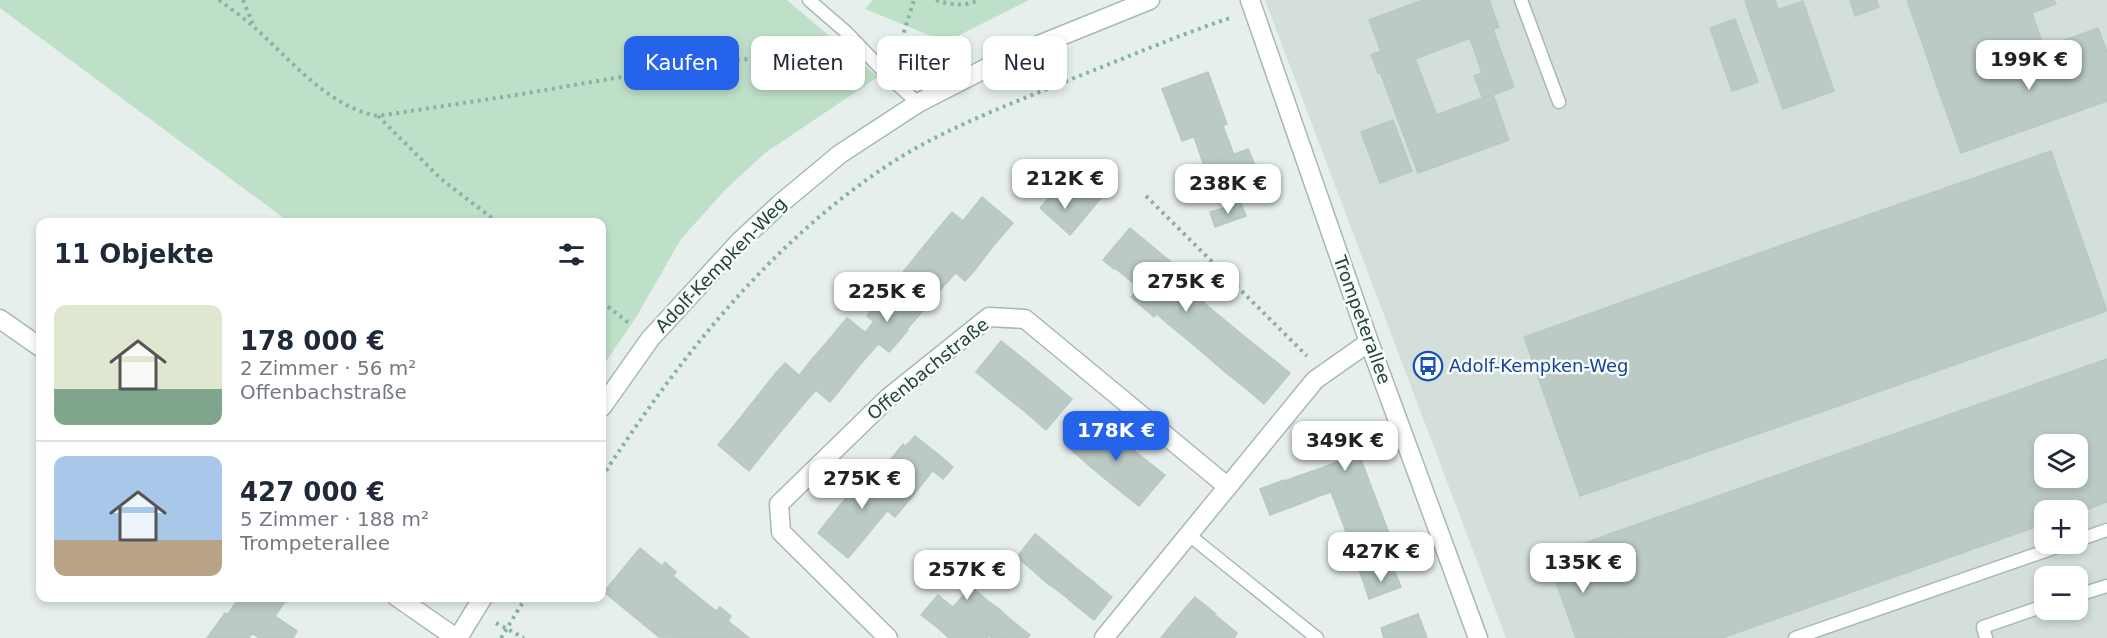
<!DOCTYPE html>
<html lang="de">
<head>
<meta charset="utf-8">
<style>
  body { margin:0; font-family:"DejaVu Sans",sans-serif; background:#f2f2f3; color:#1f2937; height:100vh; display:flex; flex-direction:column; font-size:22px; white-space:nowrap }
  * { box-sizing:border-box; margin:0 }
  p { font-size:20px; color:#747a83 }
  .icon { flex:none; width:33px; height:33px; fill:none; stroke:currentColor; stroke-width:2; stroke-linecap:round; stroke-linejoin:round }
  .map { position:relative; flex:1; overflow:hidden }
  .side { position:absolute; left:36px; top:218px; width:570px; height:384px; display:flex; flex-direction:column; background:#fff; border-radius:12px; box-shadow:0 3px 9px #0003 }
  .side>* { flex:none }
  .top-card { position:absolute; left:624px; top:36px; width:570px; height:54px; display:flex; gap:12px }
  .fabs { position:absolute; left:2034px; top:434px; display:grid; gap:12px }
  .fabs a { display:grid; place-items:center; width:54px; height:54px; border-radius:12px; background:#fff; box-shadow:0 3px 9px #0003; font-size:30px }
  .price { position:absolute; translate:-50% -51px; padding:0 14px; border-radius:12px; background:#fff; color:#222; font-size:20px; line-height:39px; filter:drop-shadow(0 2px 3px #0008) }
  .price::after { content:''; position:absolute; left:50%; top:36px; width:18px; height:14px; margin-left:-9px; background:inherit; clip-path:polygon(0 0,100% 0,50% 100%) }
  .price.on { background:#2563eb; color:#fff }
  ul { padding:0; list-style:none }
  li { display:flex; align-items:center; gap:18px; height:150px; padding:0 18px }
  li+li { border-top:2px solid #e0e1e3 }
  li span { display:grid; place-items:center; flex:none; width:168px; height:120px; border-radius:12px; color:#555 }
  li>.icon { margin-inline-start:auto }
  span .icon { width:72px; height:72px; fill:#fffc; stroke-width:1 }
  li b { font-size:26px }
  h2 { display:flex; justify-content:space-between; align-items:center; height:72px; padding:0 18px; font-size:26px }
  .chip { padding:0 21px; border-radius:12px; background:#fff; box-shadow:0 3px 9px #0003; font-size:21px; line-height:54px }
  .chip.on { background:#2563eb; color:#fff }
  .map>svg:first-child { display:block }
</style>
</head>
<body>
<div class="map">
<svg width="2107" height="638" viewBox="0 0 2107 638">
  <rect width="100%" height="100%" fill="#e6efeb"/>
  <path fill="#d4dfda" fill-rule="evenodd" d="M 1265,0 L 2107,0 L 2107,638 L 1506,638 ZM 2044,444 L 2078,444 L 2078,477 L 2044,477 ZM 2044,510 L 2078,510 L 2078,543 L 2044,543 ZM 2044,576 L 2078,576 L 2078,609 L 2044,609 Z"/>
  <path fill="#bfe0c8" d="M 0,0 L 787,0 L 878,77 L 765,153 L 725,190 L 681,239 L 635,319 L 602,367 L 602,222 L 289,222 L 0,8 Z
    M 873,0 L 1029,0 L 946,42 L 865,9 Z"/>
  <path fill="#bbcac4" stroke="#b8c9c2" stroke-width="1.5" fill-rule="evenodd" d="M 1423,0 L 1489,0 L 1499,27 L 1415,59 L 1411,49 L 1374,62 L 1371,55 L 1381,51 L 1369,20 Z
    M 1745,0 L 1775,0 L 1778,9 L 1751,19 Z
    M 1850,0 L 1876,0 L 1879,7 L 1855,16 Z
    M 1907,0 L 2054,0 L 2056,4 L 1925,51 Z
    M 1803,1 L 1834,91 L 1783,109 L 1751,19 Z
    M 2032,13 L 2044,48 L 1990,67 L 1978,32 Z
    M 1735,19 L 1758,82 L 1732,91 L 1710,28 Z
    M 2098,28 L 2107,52 L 2107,101 L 2068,115 L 2044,48 Z
    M 1493,29 L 1514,87 L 1483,99 L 1474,76 L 1482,73 L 1470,38 Z
    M 1978,32 L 1990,67 L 1937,86 L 1925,51 Z
    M 2044,48 L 2068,115 L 2014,134 L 1990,67 Z
    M 1411,49 L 1437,115 L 1401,128 L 1380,72 L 1378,73 L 1374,62 Z
    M 1990,67 L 2014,134 L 1961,153 L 1937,86 Z
    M 1208,72 L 1227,124 L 1182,141 L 1162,89 Z
    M 1493,94 L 1509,140 L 1418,173 L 1401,128 Z
    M 1393,120 L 1412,171 L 1380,183 L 1361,132 Z
    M 1223,126 L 1234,155 L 1204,166 L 1194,137 Z
    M 1248,149 L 1267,193 L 1230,207 L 1213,162 Z
    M 2051,151 L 2107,311 L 1841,405 L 1785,244 Z
    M 1080,161 L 1110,187 L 1091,210 L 1060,185 Z
    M 1060,185 L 1091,210 L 1070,235 L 1040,208 Z
    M 982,197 L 1013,223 L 993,246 L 963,221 Z
    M 1241,203 L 1246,216 L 1215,227 L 1210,212 Z
    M 952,212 L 963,221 L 935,255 L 924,246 Z
    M 963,221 L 993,246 L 975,270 L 944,244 Z
    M 1130,228 L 1141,237 L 1114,269 L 1103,260 Z
    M 1141,237 L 1165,257 L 1139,288 L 1115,268 Z
    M 944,244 L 975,270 L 965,281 L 935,255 Z
    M 1785,244 L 1841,405 L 1580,496 L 1524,337 Z
    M 924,246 L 955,273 L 947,283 L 915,257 Z
    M 915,257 L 946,283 L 927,306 L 896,281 Z
    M 1165,257 L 1188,276 L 1162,307 L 1139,288 Z
    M 1188,276 L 1200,286 L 1168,324 L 1157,314 Z
    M 896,281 L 927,306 L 907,329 L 876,304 Z
    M 1139,288 L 1162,307 L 1154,317 L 1131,297 Z
    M 1193,294 L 1203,302 L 1178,332 L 1168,324 Z
    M 1203,302 L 1227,322 L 1202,352 L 1178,332 Z
    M 876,304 L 908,330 L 898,342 L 867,316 Z
    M 847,318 L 879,343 L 858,367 L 827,342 Z
    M 874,321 L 898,342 L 889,352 L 865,333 Z
    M 1227,322 L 1250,341 L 1225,372 L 1202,352 Z
    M 1001,341 L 1025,360 L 999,391 L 976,372 Z
    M 1250,341 L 1274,360 L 1249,391 L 1225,372 Z
    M 827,342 L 858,367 L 839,391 L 808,364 Z
    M 2107,359 L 2107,502 L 2078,513 L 2078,510 L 2044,510 L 2044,524 L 1722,638 L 1621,638 L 1587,542 ZM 2044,444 L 2078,444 L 2078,477 L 2044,477 Z
    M 1025,360 L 1048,379 L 1023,410 L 999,391 Z
    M 1274,360 L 1290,373 L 1264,404 L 1249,391 Z
    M 785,363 L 816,390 L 806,401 L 775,374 Z
    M 808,364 L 839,391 L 840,390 L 830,402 L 799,376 Z
    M 775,374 L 807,400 L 787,424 L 756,398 Z
    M 1048,379 L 1072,399 L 1046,430 L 1023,410 Z
    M 756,398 L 787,424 L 768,447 L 737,422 Z
    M 1093,417 L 1117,437 L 1092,468 L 1068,447 Z
    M 737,422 L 768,447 L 749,471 L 718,445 Z
    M 915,436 L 938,454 L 929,465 L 906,446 Z
    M 1117,437 L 1141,456 L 1115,487 L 1092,468 Z
    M 903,444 L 934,469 L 915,493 L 884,468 Z
    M 938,454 L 953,467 L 943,479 L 933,471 L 934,469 L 929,465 Z
    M 1359,454 L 1368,478 L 1355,482 L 1347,458 Z
    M 1141,456 L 1165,475 L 1139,506 L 1115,487 Z
    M 1347,458 L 1355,482 L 1343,487 L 1334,463 Z
    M 1334,463 L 1343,487 L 1331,492 L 1322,468 Z
    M 884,468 L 915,493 L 895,517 L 864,492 Z
    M 1322,468 L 1331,492 L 1319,496 L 1310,472 Z
    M 1310,472 L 1319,496 L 1307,501 L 1298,476 Z
    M 1298,476 L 1307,501 L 1294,506 L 1285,481 Z
    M 1368,478 L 1379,507 L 1342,521 L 1331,492 Z
    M 1284,480 L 1294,506 L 1270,515 L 1260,489 Z
    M 856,486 L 887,511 L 868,534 L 837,509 Z
    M 1379,507 L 1390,536 L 1352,549 L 1342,521 Z
    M 837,509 L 868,534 L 848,558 L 818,533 Z
    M 1035,534 L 1049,545 L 1030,568 L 1017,557 Z
    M 1390,536 L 1400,564 L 1362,578 L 1351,549 Z
    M 1587,542 L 1621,638 L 1576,638 L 1547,557 Z
    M 1049,545 L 1058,553 L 1039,576 L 1030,568 Z
    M 640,548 L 662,566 L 665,562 L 676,572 L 673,576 L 695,594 L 659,637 L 604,592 Z
    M 1058,553 L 1067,560 L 1047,583 L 1039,576 Z
    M 1067,560 L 1076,568 L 1057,590 L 1047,583 Z
    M 1393,567 L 1401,587 L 1369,599 L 1362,578 Z
    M 1076,568 L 1085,575 L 1066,597 L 1057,590 Z
    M 1085,575 L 1094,582 L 1075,605 L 1066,597 Z
    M 1094,582 L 1103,590 L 1084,612 L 1075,605 Z
    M 971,587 L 980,594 L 963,615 L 953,607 Z
    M 1103,590 L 1112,597 L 1094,620 L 1084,612 Z
    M 695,594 L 716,611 L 720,607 L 731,616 L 728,621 L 749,638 L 659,637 Z
    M 980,594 L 988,601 L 971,621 L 963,615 Z
    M 938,595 L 954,608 L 938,628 L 921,615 Z
    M 240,597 L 288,597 L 275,616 L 297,631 L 293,638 L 259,638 L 227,615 Z
    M 1195,597 L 1215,613 L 1206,623 L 1186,607 Z
    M 988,601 L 999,609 L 982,630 L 971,621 Z
    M 1186,607 L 1206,623 L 1197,635 L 1177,618 Z
    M 954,608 L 971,621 L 957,638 L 949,638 L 938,628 Z
    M 999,609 L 1009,618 L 992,638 L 982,630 Z
    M 225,613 L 252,633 L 249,638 L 207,638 Z
    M 1214,614 L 1237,633 L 1234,638 L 1194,638 Z
    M 1418,614 L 1427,638 L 1384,638 L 1381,628 Z
    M 1009,618 L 1020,627 L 1010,638 L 992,638 Z
    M 1177,618 L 1197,635 L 1194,638 L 1179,638 L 1168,629 Z
    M 971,621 L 980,628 L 972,638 L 957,638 Z
    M 1020,627 L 1030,635 L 1027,638 L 1010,638 Z
    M 980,628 L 989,636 L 987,638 L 972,638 Z
    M 1168,629 L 1179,638 L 1161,638 Z"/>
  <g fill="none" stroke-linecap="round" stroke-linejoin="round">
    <g stroke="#a8b8b2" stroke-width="15">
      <path id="lane" d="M 809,0 L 846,32 L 890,78 L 918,103
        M 1521,0 L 1559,102
        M 1189,535 L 1317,638
        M 2078,540 L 2107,530
        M 2078,595 L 2107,586
        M 1795,638 L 2068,543
        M 1986,638 L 1983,627 L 2044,606"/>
    </g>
    <g stroke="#a8b8b2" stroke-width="21">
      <path id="street" d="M 1250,0 L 1369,342 L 1478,638
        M 0,319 L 40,347
        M 397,597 L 456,638
        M 888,638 L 781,532 L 779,504 L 888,398 L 989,317 L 1025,319 L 1228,487
        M 1104,638 L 1315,380 L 1369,342"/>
    </g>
    <g stroke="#a4bbb3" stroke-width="21">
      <path id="secondary" d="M 602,407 L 650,339 L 740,241 L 780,204 L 840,154 L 918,103 L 1004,59 L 1150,0
        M 458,638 L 483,597"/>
    </g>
    <path stroke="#86b3a5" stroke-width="4" stroke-dasharray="3 4.5" stroke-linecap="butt" d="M 219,0 C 231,9 244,18 255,28 C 291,60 328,107 378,116 L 516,95 L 715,61 L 837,54
      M 243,0 L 254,27
      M 936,0 C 951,5 964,7 979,0
      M 897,54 L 914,0
      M 378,116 L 441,179 L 497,222
      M 1146,196 L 1307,356
      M 602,302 L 630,324
      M 602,477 C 678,360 767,246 885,167 C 942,129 1006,106 1069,80 C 1123,59 1176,36 1230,18
      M 496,623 L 524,638
      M 501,638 L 526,597"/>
    <use href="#lane" stroke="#fff" stroke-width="12"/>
    <use href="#street" stroke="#fff" stroke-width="18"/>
    <use href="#secondary" stroke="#fff" stroke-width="18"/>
  </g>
  <defs>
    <g id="bus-ring" transform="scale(1.5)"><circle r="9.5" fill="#f7fbf9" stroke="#1a4fb4" stroke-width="1.5"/><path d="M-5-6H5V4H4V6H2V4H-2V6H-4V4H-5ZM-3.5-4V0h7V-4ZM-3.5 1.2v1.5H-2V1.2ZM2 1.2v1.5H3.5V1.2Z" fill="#1a4fb4"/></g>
  </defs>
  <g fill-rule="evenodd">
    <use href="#bus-ring" x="1428" y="366"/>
  </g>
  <g text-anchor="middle" stroke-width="5" stroke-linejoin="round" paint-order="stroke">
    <g font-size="18" fill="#24423a" stroke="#f7fbf9">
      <text transform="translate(721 265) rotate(-46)" y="6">Adolf-Kempken-Weg</text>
      <text transform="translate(1362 320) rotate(70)" y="6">Trompeterallee</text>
      <text transform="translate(928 369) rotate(-39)" y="6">Offenbachstraße</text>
    </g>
    <g font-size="18" fill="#164399" stroke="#f7fbf9" text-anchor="start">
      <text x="1449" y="372">Adolf-Kempken-Weg</text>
    </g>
  </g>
</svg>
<div class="fabs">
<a><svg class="icon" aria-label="layers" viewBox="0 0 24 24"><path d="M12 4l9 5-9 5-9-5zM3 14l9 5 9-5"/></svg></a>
<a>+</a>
<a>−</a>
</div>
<b class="price" style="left:2029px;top:91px">199K €</b>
<b class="price" style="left:1065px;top:210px">212K €</b>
<b class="price" style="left:1228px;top:215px">238K €</b>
<b class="price" style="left:1186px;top:313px">275K €</b>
<b class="price" style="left:887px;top:323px">225K €</b>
<b class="price on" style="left:1116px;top:462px">178K €</b>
<b class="price" style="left:1345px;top:472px">349K €</b>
<b class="price" style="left:862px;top:510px">275K €</b>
<b class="price" style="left:1381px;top:583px">427K €</b>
<b class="price" style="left:1583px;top:594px">135K €</b>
<b class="price" style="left:967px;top:601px">257K €</b>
<div class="top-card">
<a class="chip on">Kaufen</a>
<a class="chip">Mieten</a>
<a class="chip">Filter</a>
<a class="chip">Neu</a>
</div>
<section class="side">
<h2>11 Objekte<svg class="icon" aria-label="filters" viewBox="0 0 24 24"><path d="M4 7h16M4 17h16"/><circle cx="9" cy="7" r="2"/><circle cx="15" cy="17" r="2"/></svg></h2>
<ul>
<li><span style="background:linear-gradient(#dfe7d0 70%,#7fa58c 0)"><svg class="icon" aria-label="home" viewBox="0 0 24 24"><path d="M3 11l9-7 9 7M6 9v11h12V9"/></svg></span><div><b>178 000 €</b><p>2 Zimmer · 56 m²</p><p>Offenbachstraße</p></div></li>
<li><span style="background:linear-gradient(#a9c7e8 70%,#b9a48a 0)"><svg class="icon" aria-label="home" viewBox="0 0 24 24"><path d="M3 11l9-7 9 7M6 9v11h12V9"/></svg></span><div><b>427 000 €</b><p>5 Zimmer · 188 m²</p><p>Trompeterallee</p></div></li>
</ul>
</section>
</div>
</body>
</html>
